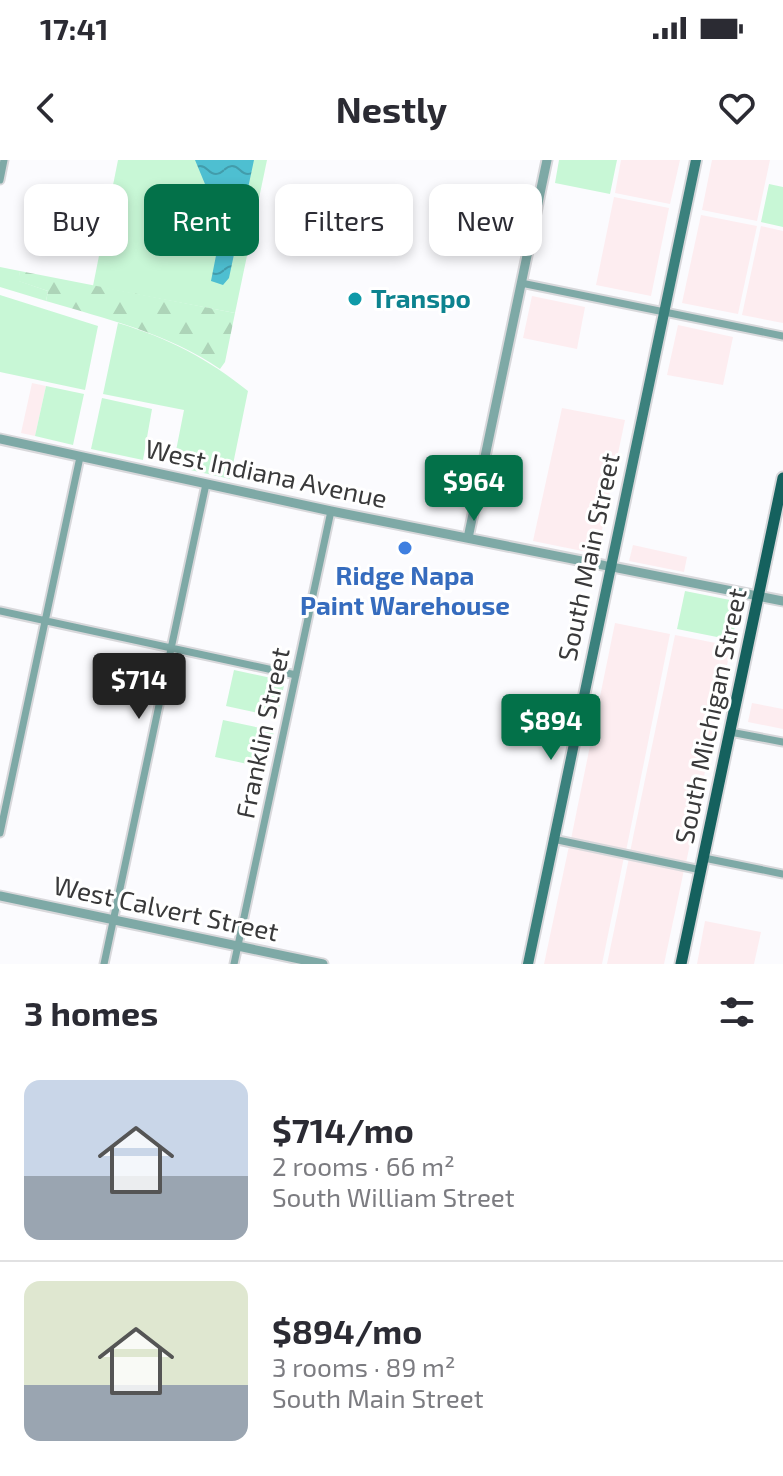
<!DOCTYPE html>
<html lang="en">
<head>
<meta charset="utf-8">
<style>
  body { margin:0; font-family:"Exo 2",sans-serif; background:#f7f7f7; color:#2b2b33; height:100vh; display:flex; flex-direction:column; font-size:30px; white-space:nowrap }
  * { box-sizing:border-box; margin:0 }
  p { font-size:26px; color:#7c7c81 }
  .icon { flex:none; width:44px; height:44px; fill:none; stroke:currentColor; stroke-width:2; stroke-linecap:round; stroke-linejoin:round }
  .map { position:relative; height:804px; overflow:hidden }
  .sheet { display:flex; flex-direction:column; background:#fff; flex:1 }
  .sheet>* { flex:none }
  .guide { position:absolute; left:24px; top:24px; width:736px; height:72px; display:flex; gap:16px }
  .price { position:absolute; translate:-50% -68px; padding:0 18px; border-radius:8px; background:#037149; color:#fff; font-size:26px; line-height:52px; filter:drop-shadow(0 2px 4px #0008) }
  .price::after { content:''; position:absolute; left:50%; top:48px; width:24px; height:18px; margin-left:-12px; background:inherit; clip-path:polygon(0 0,100% 0,50% 100%) }
  .price.on { background:#222; color:#fff }
  ul { padding:0; list-style:none }
  li { display:flex; align-items:center; gap:24px; height:200px; padding:0 24px }
  li+li { border-top:2px solid #e1e1e2 }
  li span { display:grid; place-items:center; flex:none; width:224px; height:160px; border-radius:16px; color:#555 }
  li>.icon { margin-inline-start:auto }
  span .icon { width:96px; height:96px; fill:#fffc; stroke-width:1 }
  li b { font-size:34px }
  h2 { display:flex; justify-content:space-between; align-items:center; height:96px; padding:0 24px; font-size:34px }
  .chip { padding:0 28px; border-radius:16px; background:#fff; box-shadow:0 4px 12px #0003; font-size:28px; line-height:72px }
  .chip.on { background:#037149; color:#fff }
  .status { display:flex; justify-content:space-between; align-items:center; height:56px; padding:0 40px; background:#fff; direction:ltr }
  .status svg { height:22px; fill:currentColor }
  header { display:flex; justify-content:space-between; align-items:center; height:104px; padding:0 24px; background:#fff; font-size:36px; font-weight:700 }
  .map>svg:first-child { display:block }
</style>
</head>
<body>
<div class="status"><b>17:41</b><svg viewBox="0 0 49 12"><path d="M0 12V9h3v3zM5 12V6h3v6zM10 12V3h3v9zM15 12V0h3v12zM26 1h20v11H26zM47 4h2v5h-2z"/></svg></div>
<header><svg class="icon" aria-label="back" viewBox="0 0 24 24"><path d="M15 5l-7 7 7 7"/></svg>Nestly<svg class="icon" aria-label="heart" viewBox="0 0 24 24"><path d="M12 20l-8-8c-3-5 5-10 8-4 3-6 11-1 8 4z"/></svg></header>
<div class="map">
<svg width="783" height="804" viewBox="0 0 783 804">
  <defs>
    <pattern id="forest-firs" width="22" height="20" patternUnits="userSpaceOnUse" patternTransform="scale(2)"><rect width="22" height="20" fill="#c8f7d6"/><path d="M5 1l3.5 6h-7zM16 11l3.5 6h-7z" fill="#add4b8"/></pattern>
    <pattern id="water-waves" width="16" height="10" patternUnits="userSpaceOnUse" patternTransform="scale(2)"><rect width="16" height="10" fill="#4ebfd1"/><path d="M0 5q4-4 8 0t8 0" fill="none" stroke="#429cab"/></pattern>
  </defs>
  <rect width="100%" height="100%" fill="#fbfbfe"/>
  <path fill="#fdedf0" d="M 621,0 L 680,0 L 670,44 L 615,33 Z
    M 712,0 L 770,0 L 757,61 L 702,50 Z
    M 614,37 L 669,48 L 651,136 L 596,125 Z
    M 701,55 L 757,66 L 738,154 L 682,143 Z
    M 761,66 L 783,71 L 783,163 L 742,155 Z
    M 532,136 L 585,147 L 577,189 L 523,178 Z
    M 678,165 L 733,177 L 723,225 L 667,215 Z
    M 32,223 L 46,226 L 35,276 L 21,273 Z
    M 562,248 L 625,260 L 597,394 L 533,381 Z
    M 633,385 L 687,397 L 684,412 L 629,401 Z
    M 615,463 L 670,474 L 626,691 L 571,679 Z
    M 675,475 L 731,486 L 686,703 L 630,692 Z
    M 752,543 L 783,549 L 783,569 L 748,562 Z
    M 569,686 L 624,697 L 602,804 L 544,804 Z
    M 629,698 L 684,710 L 664,804 L 607,804 Z
    M 705,761 L 761,772 L 754,804 L 697,804 Z"/>
  <path fill="#c8f7d6" d="M 118,0 L 267,0 L 235,153 L 93,126 Z
    M 559,0 L 617,0 L 610,34 L 555,23 Z
    M 769,24 L 783,27 L 783,67 L 761,62 Z
    M 0,107 L 20,111 L 19,121 L 48,131 L 46,141 L 0,127 Z
    M 0,135 L 98,166 L 85,230 L 0,212 Z
    M 118,163 C 168,178 207,198 248,231 L 230,319 L 173,306 L 184,250 L 103,234 Z
    M 46,226 L 84,234 L 73,285 L 35,276 Z
    M 102,238 L 152,249 L 143,300 L 91,289 Z
    M 685,431 L 740,442 L 732,480 L 677,469 Z
    M 234,510 L 285,521 L 277,557 L 226,546 Z
    M 223,560 L 274,571 L 266,608 L 215,597 Z"/>
  <path fill="url(#forest-firs)" d="M 20,111 L 235,153 L 225,202 L 220,209 C 168,173 106,159 46,141 L 48,131 L 18,121 Z"/>
  <path fill="url(#water-waves)" d="M 195,0 L 254,0 L 229,118 L 223,125 L 211,121 L 222,65 Z"/>
  <g fill="none" stroke-linecap="round" stroke-linejoin="round">
    <g stroke="#d8d8db" stroke-width="11">
      <path id="minor" d="M 0,20 L 4,0
        M 521,123 L 783,176
        M 0,451 L 296,515
        M 730,572 L 783,582
        M 0,673 L 80,297
        M 553,679 L 701,710
        M 704,698 L 783,714
        M 104,804 L 206,324
        M 234,804 L 331,351"/>
    </g>
    <g stroke="#d8d8db" stroke-width="13">
      <path id="tertiary" d="M 0,279 L 331,351 L 783,441
        M 468,378 L 547,0
        M 0,736 L 323,804"/>
    </g>
    <g stroke="#d8d8db" stroke-width="14">
      <path id="secondary" d="M 528,804 L 696,0"/>
    </g>
    <g stroke="#d8d8db" stroke-width="15">
      <path id="primary" d="M 681,804 L 783,318"/>
    </g>
    <use href="#minor" stroke="#7ea9a6" stroke-width="7"/>
    <use href="#tertiary" stroke="#7ea9a6" stroke-width="9"/>
    <use href="#secondary" stroke="#3b817d" stroke-width="10"/>
    <use href="#primary" stroke="#15615e" stroke-width="11"/>
  </g>
  <circle fill="#0f9aa8" stroke="#fff" stroke-width="3" cx="355" cy="139" r="8"/>
  <circle fill="#3f7fe0" stroke="#fff" stroke-width="3" cx="405" cy="388" r="8"/>
  <g text-anchor="middle" stroke-width="6" stroke-linejoin="round" paint-order="stroke">
    <g font-size="26" font-weight="bold" fill="#0d838f" stroke="#fff" text-anchor="start">
      <text x="371" y="148">Transpo</text>
    </g>
    <g font-size="26" fill="#39393a" stroke="#fff">
      <text transform="translate(266 314) rotate(12)" y="9">West Indiana Avenue</text>
      <text transform="translate(589 397) rotate(-78)" y="9">South Main Street</text>
      <text transform="translate(711 556) rotate(-78)" y="9">South Michigan Street</text>
      <text transform="translate(263 573) rotate(-78)" y="9">Franklin Street</text>
      <text transform="translate(166 749) rotate(12)" y="9">West Calvert Street</text>
    </g>
    <g font-size="26" font-weight="bold" fill="#366cbe" stroke="#fff">
      <text x="405" y="425">Ridge Napa<tspan x="405" dy="30">Paint Warehouse</tspan></text>
    </g>
  </g>
</svg>
<b class="price" style="left:474px;top:363px">$964</b>
<b class="price on" style="left:139px;top:561px">$714</b>
<b class="price" style="left:551px;top:602px">$894</b>
<div class="guide">
<a class="chip">Buy</a>
<a class="chip on">Rent</a>
<a class="chip">Filters</a>
<a class="chip">New</a>
</div>
</div>
<section class="sheet">
<h2>3 homes<svg class="icon" aria-label="filters" viewBox="0 0 24 24"><path d="M4 7h16M4 17h16"/><circle cx="9" cy="7" r="2"/><circle cx="15" cy="17" r="2"/></svg></h2>
<ul>
<li><span style="background:linear-gradient(#c9d6e8 60%,#9aa5b1 0)"><svg class="icon" aria-label="home" viewBox="0 0 24 24"><path d="M3 11l9-7 9 7M6 9v11h12V9"/></svg></span><div><b>$714/mo</b><p>2 rooms · 66 m²</p><p>South William Street</p></div></li>
<li><span style="background:linear-gradient(#dfe7d0 65%,#9aa5b1 0)"><svg class="icon" aria-label="home" viewBox="0 0 24 24"><path d="M3 11l9-7 9 7M6 9v11h12V9"/></svg></span><div><b>$894/mo</b><p>3 rooms · 89 m²</p><p>South Main Street</p></div></li>
</ul>
</section>
</body>
</html>
